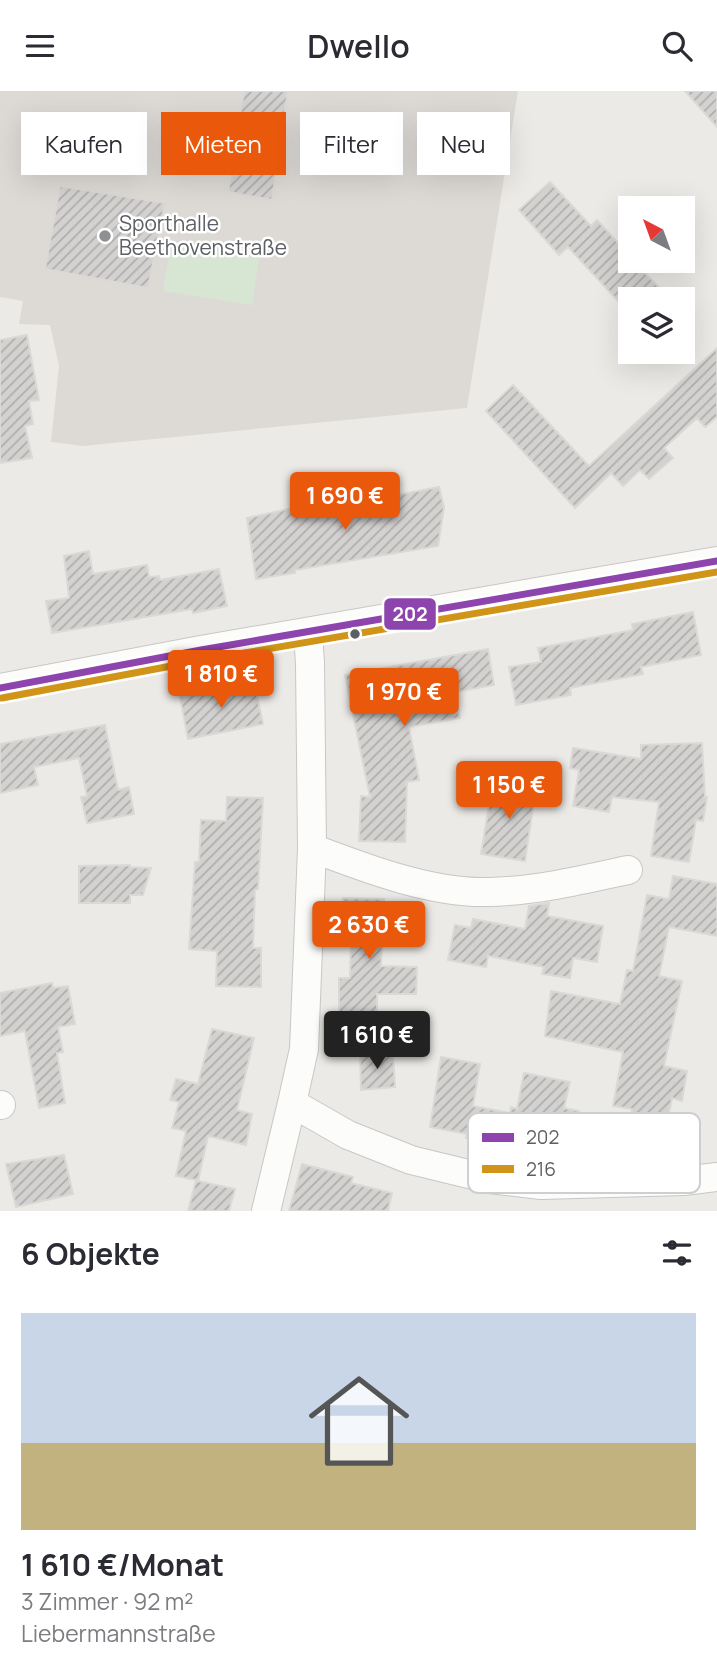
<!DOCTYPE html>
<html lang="de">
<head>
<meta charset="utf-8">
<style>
  body { margin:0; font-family:Manrope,sans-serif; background:#f7f7f7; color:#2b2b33; height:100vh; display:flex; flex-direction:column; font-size:26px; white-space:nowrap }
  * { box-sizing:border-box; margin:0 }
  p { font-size:23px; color:#7c7c81 }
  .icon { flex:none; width:38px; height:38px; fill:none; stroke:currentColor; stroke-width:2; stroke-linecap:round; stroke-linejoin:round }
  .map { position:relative; height:1120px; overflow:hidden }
  .sheet { display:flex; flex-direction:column; background:#fff; flex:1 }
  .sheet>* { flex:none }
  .guide { position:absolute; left:21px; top:21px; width:676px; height:63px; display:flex; gap:14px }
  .needle { width:46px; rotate:319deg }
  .controls { position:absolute; left:618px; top:105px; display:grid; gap:14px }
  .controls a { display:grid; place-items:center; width:77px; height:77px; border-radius:0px; background:#fff; box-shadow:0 7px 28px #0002; font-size:35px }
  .price { position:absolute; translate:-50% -60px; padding:0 16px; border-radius:7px; background:#ea580c; color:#fff; font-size:23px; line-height:46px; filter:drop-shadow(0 2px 4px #0008) }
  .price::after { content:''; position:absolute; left:50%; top:42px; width:21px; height:16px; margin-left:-10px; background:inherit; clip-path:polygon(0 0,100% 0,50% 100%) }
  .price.current { background:#222; color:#fff }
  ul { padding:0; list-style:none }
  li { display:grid; align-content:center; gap:14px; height:371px; padding:0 21px }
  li+li { border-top:2px solid #e1e1e2 }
  li span { display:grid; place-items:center; height:217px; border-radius:0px; color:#555 }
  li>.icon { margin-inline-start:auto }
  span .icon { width:126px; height:126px; fill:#fffc; stroke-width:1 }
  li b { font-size:30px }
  h2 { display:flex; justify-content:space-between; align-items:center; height:84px; padding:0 21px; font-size:30px }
  .pill { padding:0 24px; border-radius:0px; background:#fff; box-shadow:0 7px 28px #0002; font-size:24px; line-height:63px }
  .pill.current { background:#ea580c; color:#fff }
  header { display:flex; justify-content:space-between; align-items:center; height:91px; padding:0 21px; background:#fff; font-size:32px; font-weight:600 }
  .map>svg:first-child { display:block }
</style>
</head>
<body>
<header><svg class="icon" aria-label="menu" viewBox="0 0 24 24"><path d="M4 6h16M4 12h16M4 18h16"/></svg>Dwello<svg class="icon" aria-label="search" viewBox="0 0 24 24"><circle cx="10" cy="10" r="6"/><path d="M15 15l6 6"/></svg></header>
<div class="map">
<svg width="717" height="1120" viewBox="0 0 717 1120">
  <defs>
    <pattern id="building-hatch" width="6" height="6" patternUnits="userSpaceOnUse" patternTransform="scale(1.75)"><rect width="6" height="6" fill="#d4d2d0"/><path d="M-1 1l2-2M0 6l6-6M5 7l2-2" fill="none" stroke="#afaeac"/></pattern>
  </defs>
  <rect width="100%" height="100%" fill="#eceae6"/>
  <path fill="#dddad6" d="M 0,0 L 518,0 L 467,317 L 83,355 L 51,351 L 59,275 L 50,234 L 19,233 L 23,210 L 0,206 Z"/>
  <path fill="#d7e6d3" d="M 171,153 L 259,167 L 252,214 L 163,200 Z"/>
  <path fill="url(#building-hatch)" stroke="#dbd9d6" stroke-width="2" d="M 244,0 L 288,0 L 272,109 L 228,101 Z
    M 685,0 L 717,0 L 717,36 Z
    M 550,91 L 591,135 L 597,129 L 630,165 L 630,170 L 634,170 L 670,208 L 630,208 L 630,223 L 568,156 L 559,164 L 519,119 Z
    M 60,95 L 165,112 L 148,197 L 45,178 Z
    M 27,244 L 39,309 L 29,310 L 33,333 L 25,335 L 32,367 L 0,372 L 0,249 Z
    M 717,257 L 717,326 L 705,336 L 697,327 L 664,357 L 673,367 L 649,388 L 640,379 L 623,395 L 611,382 L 575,417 L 486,320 L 513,294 L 589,375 Z
    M 439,396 L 444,416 L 438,455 L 295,479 L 295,482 L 256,488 L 247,427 L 302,415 L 303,422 Z
    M 89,460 L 93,483 L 147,474 L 149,486 L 159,485 L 160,489 L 219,478 L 227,515 L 193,522 L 192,518 L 52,542 L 46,510 L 69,507 L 64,465 Z
    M 693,521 L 701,564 L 641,576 L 643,583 L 570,597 L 571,604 L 516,614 L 509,576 L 541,571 L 538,557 L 633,539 L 632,533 Z
    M 488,558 L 494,594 L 455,601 L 460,627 L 409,636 L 419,689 L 407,691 L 405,751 L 359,750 L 361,705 L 370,706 L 345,584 Z
    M 254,590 L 263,633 L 188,648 L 180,606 Z
    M 105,634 L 118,699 L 129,696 L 134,723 L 87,732 L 81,706 L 87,705 L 79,667 L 34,676 L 38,694 L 0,702 L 0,653 Z
    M 702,652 L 705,706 L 707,706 L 703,730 L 696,729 L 689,771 L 651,765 L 659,711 L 612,706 L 609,721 L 573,715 L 579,679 L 570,677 L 573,657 L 641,668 L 641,654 Z
    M 493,690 L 536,697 L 525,770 L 481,763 Z
    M 227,706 L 263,707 L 258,798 L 255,799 L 253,857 L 261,857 L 261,896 L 216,895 L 217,860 L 189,858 L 195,771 L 199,771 L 201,729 L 226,730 Z
    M 130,774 L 130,776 L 151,777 L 143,804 L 130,804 L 130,812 L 79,812 L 79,775 Z
    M 673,785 L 717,793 L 717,845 L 669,836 L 659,885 L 682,890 L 664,975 L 687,980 L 682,1010 L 672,1007 L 662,1058 L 624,1049 L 632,1018 L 613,1015 L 623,961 L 545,945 L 551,900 L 620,913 L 627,879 L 633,880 L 647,804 L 669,808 Z
    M 343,807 L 384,808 L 381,875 L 417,876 L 416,903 L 377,903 L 377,926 L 339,926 L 339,887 L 350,887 L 351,848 L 342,848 Z
    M 549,812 L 547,825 L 603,835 L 597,871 L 573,867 L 570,887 L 542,883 L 544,876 L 488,865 L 486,876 L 448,869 L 455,834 L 471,837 L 473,828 L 525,838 L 529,815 Z
    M 52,892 L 53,897 L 68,895 L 75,933 L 58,936 L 63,961 L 57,962 L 65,1012 L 39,1017 L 25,940 L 0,945 L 0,902 Z
    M 212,938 L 254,947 L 237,1019 L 252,1023 L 246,1054 L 208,1045 L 198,1090 L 235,1098 L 229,1120 L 188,1120 L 196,1089 L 176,1085 L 186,1040 L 172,1037 L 179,1011 L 170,1009 L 176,988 L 198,993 Z
    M 393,961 L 395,996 L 361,999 L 360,962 Z
    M 441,966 L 480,973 L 473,1015 L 510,1022 L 511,1016 L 517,1018 L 524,982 L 570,991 L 564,1017 L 579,1020 L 575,1052 L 564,1051 L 563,1063 L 466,1047 L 467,1043 L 430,1036 Z
    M 64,1064 L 73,1103 L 16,1116 L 6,1073 Z
    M 302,1073 L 353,1086 L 351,1092 L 392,1102 L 388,1120 L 289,1120 Z"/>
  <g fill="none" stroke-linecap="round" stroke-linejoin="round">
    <g stroke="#c8c7c7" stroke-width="30">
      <path id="street" d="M 308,542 L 310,572 L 312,757 L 304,958 L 292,1012 L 348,1044 L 411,1069 L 489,1088 L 541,1094 L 684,1090 L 717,1086
        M 0,597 L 201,559 L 717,470
        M 312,757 C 365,777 432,803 489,801 C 536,800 582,789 628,779
        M 0,1014 L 1,1014
        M 266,1120 L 292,1012"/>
    </g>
    <use href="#street" stroke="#fcfcfb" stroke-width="28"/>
    <g stroke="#fff" stroke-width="12">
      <path id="bus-1" d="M 0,597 L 201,559 L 717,470"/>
    </g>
    <g stroke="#fff" stroke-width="12">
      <path id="bus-2" d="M 2,607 L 203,569 L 717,481"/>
    </g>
    <use href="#bus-1" stroke="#8e44ad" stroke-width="7"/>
    <use href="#bus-2" stroke="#d09419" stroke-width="7"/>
  </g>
  <circle fill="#8e9092" stroke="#fff" stroke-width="2.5" cx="105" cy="145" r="7"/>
  <circle fill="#5c6064" stroke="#fff" stroke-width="2.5" cx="355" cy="543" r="6"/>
  <g text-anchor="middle" stroke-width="5" stroke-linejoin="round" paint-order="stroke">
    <g font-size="21" fill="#5c6064" stroke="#fff" text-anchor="start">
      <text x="119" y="140">Sporthalle<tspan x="119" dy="24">Beethovenstraße</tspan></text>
    </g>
  </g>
  <rect x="468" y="1022" width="232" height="80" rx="10" fill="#fff" stroke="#cecfd0" stroke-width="2"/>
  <rect x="482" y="1042" width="32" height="9" fill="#8e44ad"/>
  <rect x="482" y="1074" width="32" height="8" fill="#d09419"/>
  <g font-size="19" fill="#5c6064">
    <text x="526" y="1053">202</text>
    <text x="526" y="1085">216</text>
  </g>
  <rect stroke="#fff" stroke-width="2.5" x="383" y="506" width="54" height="34" rx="7" fill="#8e44ad"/>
  <g font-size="19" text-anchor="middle" font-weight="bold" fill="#fff">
    <text x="410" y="530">202</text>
  </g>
</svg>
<div class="controls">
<a><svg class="needle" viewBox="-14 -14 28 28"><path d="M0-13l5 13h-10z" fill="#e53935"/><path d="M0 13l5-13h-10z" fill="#7c7c81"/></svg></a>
<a><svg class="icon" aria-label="layers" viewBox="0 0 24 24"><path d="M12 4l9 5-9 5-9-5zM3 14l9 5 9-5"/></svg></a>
</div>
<b class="price" style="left:345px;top:441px">1 690 €</b>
<b class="price" style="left:221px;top:619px">1 810 €</b>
<b class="price" style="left:404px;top:637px">1 970 €</b>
<b class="price" style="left:509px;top:730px">1 150 €</b>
<b class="price" style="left:369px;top:870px">2 630 €</b>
<b class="price current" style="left:377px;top:980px">1 610 €</b>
<div class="guide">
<a class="pill">Kaufen</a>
<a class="pill current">Mieten</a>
<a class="pill">Filter</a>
<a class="pill">Neu</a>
</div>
</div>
<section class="sheet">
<h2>6 Objekte<svg class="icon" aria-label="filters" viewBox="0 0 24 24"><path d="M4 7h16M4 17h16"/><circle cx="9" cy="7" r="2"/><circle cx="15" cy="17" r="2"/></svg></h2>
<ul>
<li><span style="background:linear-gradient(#c9d6e8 60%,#c2b280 0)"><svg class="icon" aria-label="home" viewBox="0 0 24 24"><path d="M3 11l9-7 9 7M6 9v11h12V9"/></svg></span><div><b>1 610 €/Monat</b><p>3 Zimmer · 92 m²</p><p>Liebermannstraße</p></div></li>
</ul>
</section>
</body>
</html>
